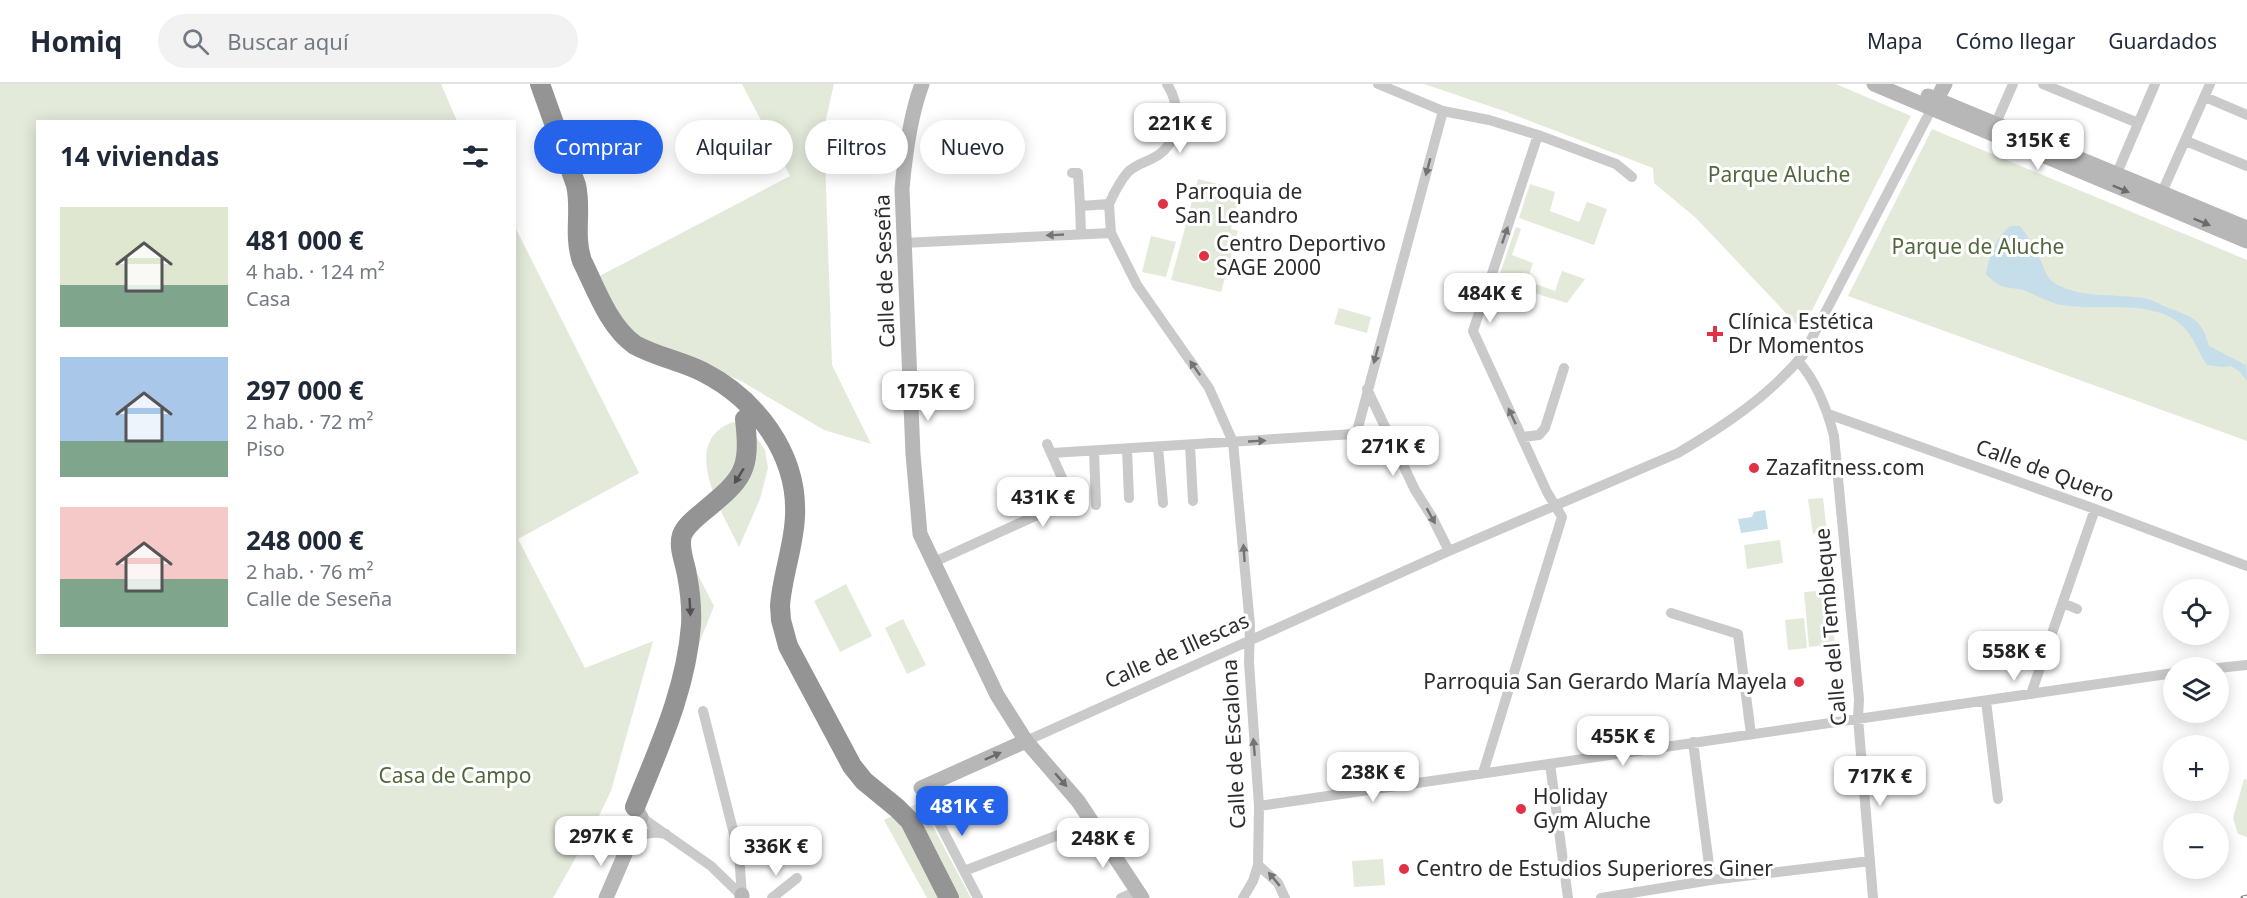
<!DOCTYPE html>
<html lang="es">
<head>
<meta charset="utf-8">
<style>
  body { margin:0; font-family:"Noto Sans",sans-serif; background:#f2f2f3; color:#1f2937; height:100vh; display:flex; flex-direction:column; font-size:22px; white-space:nowrap }
  * { box-sizing:border-box; margin:0 }
  p { font-size:20px; color:#747a83 }
  .icon { flex:none; width:33px; height:33px; fill:none; stroke:currentColor; stroke-width:2; stroke-linecap:round; stroke-linejoin:round }
  .map { position:relative; flex:1; overflow:hidden }
  .panel { position:absolute; left:36px; top:36px; width:480px; height:534px; display:flex; flex-direction:column; background:#fff; border-radius:0px; box-shadow:0 3px 15px #0003 }
  .panel>* { flex:none }
  .top-card { position:absolute; left:534px; top:36px; width:570px; height:54px; display:flex; gap:12px }
  .tools { position:absolute; left:2163px; top:495px; display:grid; gap:12px }
  .tools a { display:grid; place-items:center; width:66px; height:66px; border-radius:50%; background:#fff; box-shadow:0 3px 15px #0003; font-size:30px }
  .price { position:absolute; translate:-50% -51px; padding:0 14px; border-radius:12px; background:#fff; color:#222; font-size:20px; line-height:39px; filter:drop-shadow(0 2px 3px #0008) }
  .price::after { content:''; position:absolute; left:50%; top:36px; width:18px; height:14px; margin-left:-9px; background:inherit; clip-path:polygon(0 0,100% 0,50% 100%) }
  .price.on { background:#2563eb; color:#fff }
  ul { padding:0; list-style:none }
  li { display:flex; align-items:center; gap:18px; height:150px; padding:0 24px }
  li span { display:grid; place-items:center; flex:none; width:168px; height:120px; border-radius:0px; color:#555 }
  li>.icon { margin-inline-start:auto }
  span .icon { width:72px; height:72px; fill:#fffc; stroke-width:1 }
  li b { font-size:26px }
  h2 { display:flex; justify-content:space-between; align-items:center; height:72px; padding:0 24px; font-size:26px }
  .tag { padding:0 21px; border-radius:27px; background:#fff; box-shadow:0 3px 15px #0003; font-size:21px; line-height:54px }
  .tag.on { background:#2563eb; color:#fff }
  header { display:flex; align-items:center; gap:36px; box-sizing:border-box; height:84px; padding:0 30px; background:#fff; border-bottom:2px solid #e0e1e3 }
  header strong { font-size:28px }
  nav { display:flex; gap:33px; margin-inline-start:auto; font-size:21px }
  .search { width:420px; height:54px; background:#f2f2f3; display:flex; align-items:center; gap:15px; box-sizing:border-box; padding:0 21px; border-radius:33px; color:#747a83; font-size:22px }
  .map>svg:first-child { display:block }
</style>
</head>
<body>
<header>
<strong>Homiq</strong>
<div class="search"><svg class="icon" aria-label="search" viewBox="0 0 24 24"><circle cx="10" cy="10" r="6"/><path d="M15 15l6 6"/></svg>Buscar aquí</div>
<nav><a>Mapa</a><a>Cómo llegar</a><a>Guardados</a></nav>
</header>
<div class="map">
<svg width="2247" height="814" viewBox="0 0 2247 814">
  <rect width="100%" height="100%" fill="#fff"/>
  <path fill="#e3eada" d="M 0,0 L 441,0 L 457,37 L 38,38 L 38,568 L 514,568 L 515,143 L 639,389 L 518,455 L 585,584 L 653,557 L 611,707 L 597,736 L 553,814 L 0,814 Z
    M 742,0 L 834,0 L 824,44 L 832,281 L 871,360 L 824,346 L 741,297 L 654,261 L 626,245 L 594,195 L 790,92 Z
    M 1424,0 L 1836,0 L 1911,32 L 1802,246 L 1696,134 L 1654,99 L 1653,84 L 1504,27 Z
    M 1932,45 L 2247,176 L 2247,357 L 1848,212 Z
    M 1198,95 L 1241,106 L 1231,145 L 1238,147 L 1221,208 L 1171,196 Z
    M 1530,100 L 1555,108 L 1550,127 L 1579,138 L 1587,118 L 1607,125 L 1594,161 L 1519,134 Z
    M 1516,143 L 1521,145 L 1512,171 L 1533,179 L 1527,197 L 1555,207 L 1562,187 L 1585,195 L 1567,219 L 1497,198 Z
    M 1151,152 L 1176,158 L 1166,193 L 1142,188 Z
    M 1339,224 L 1371,233 L 1367,249 L 1334,240 Z
    M 733,338 L 749,343 L 765,366 L 768,384 L 760,415 L 739,463 C 722,428 678,358 733,338 Z
    M 1823,414 L 1827,449 L 1813,450 L 1808,415 Z
    M 1780,456 L 1783,479 L 1747,485 L 1744,461 Z
    M 686,468 L 714,522 L 689,585 Z
    M 846,500 L 872,552 L 840,568 L 814,517 Z
    M 1830,506 L 1835,560 L 1809,563 L 1804,508 Z
    M 1804,534 L 1807,564 L 1788,566 L 1785,536 Z
    M 903,535 L 926,581 L 907,590 L 885,544 Z
    M 2244,695 L 2247,696 L 2247,753 L 2238,750 L 2233,734 Z
    M 920,718 L 971,814 L 927,814 L 884,736 Z
    M 1383,775 L 1385,801 L 1354,803 L 1352,777 Z"/>
  <path fill="#c6deea" d="M 2010,142 L 2020,142 C 2026,149 2035,164 2039,173 C 2046,186 2044,194 2060,202 C 2085,214 2116,210 2142,214 C 2151,215 2160,220 2168,224 C 2193,233 2201,234 2209,262 L 2246,281 L 2247,297 L 2240,288 L 2231,282 L 2222,283 L 2207,281 C 2197,267 2194,251 2179,239 C 2150,215 2098,227 2062,221 C 2048,219 2036,210 2023,206 C 2004,202 2000,205 1986,190 C 1988,173 1997,153 2010,142 Z
    M 1765,426 L 1768,445 L 1741,449 L 1738,435 L 1752,433 L 1754,428 Z"/>
  <g fill="none" stroke-linecap="round" stroke-linejoin="round">
    <path stroke="#cacaca" stroke-width="10" d="M 1378,0 L 1443,27 L 1489,36 L 1538,51 L 1616,80 L 1632,93
      M 2043,0 L 2138,39
      M 2205,13 L 2247,31
      M 1996,39 L 2013,0
      M 2186,57 L 2247,82
      M 1072,89 L 1078,89 L 1080,122
      M 2117,89 L 2155,0
      M 2159,115 L 2210,0
      M 1109,120 C 1114,109 1120,97 1128,88 C 1137,79 1152,77 1161,69 C 1181,53 1180,20 1167,0
      M 1081,150 L 1080,122 L 1109,120 L 1111,149
      M 903,159 L 1111,149 L 1137,201 L 1209,304 L 1233,358 L 1250,541 L 1249,579 L 1259,722 L 1258,781 L 1253,797 L 1243,814
      M 1798,277 C 1817,298 1827,325 1834,352 L 1859,615 L 1858,634 L 1873,814
      M 1367,305 L 1415,406 L 1432,433 L 1449,467
      M 1828,330 L 2095,425 L 2247,482
      M 1356,351 L 1443,27
      M 1523,353 L 1539,351 L 1545,344 L 1564,284
      M 1190,361 L 1193,417
      M 1158,363 L 1163,419
      M 1127,365 L 1129,414
      M 1094,367 L 1096,421
      M 1052,369 L 1386,348
      M 932,479 L 1066,418 L 1066,403 L 1047,360
      M 2063,519 L 2077,525
      M 1671,529 L 1738,550 L 1751,650
      M 2218,584 L 2247,581
      M 2031,610 L 2095,425
      M 1986,617 L 1998,715
      M 703,627 L 739,770 L 742,811
      M 1026,657 L 1449,467 L 1678,369 C 1724,342 1769,312 1803,271 L 1932,24
      M 1550,680 L 1568,814
      M 1483,689 L 1562,433 L 1547,408 L 1473,247 L 1538,51
      M 921,704 L 978,814
      M 1259,722 L 2174,589
      M 641,733 L 711,782 L 744,814
      M 631,756 C 643,750 652,747 666,750
      M 1258,781 L 1278,799 L 1285,814
      M 964,787 L 1092,738
      M 1711,796 L 1870,777
      M 772,814 L 797,794
      M 1121,814 L 1137,807
      M 1601,814 L 1711,796 L 1693,658"/>
    <path stroke="#b7b7b7" stroke-width="15" d="M 922,0 C 910,32 905,71 902,105 L 913,370 L 920,450 L 997,611 L 1026,657 L 1078,717 L 1142,814
      M 1874,0 L 2247,157
      M 1928,12 L 2247,144
      M 1932,24 L 1945,0
      M 921,704 L 1026,657
      M 742,811 L 742,814
      M 606,814 L 641,733 L 635,723"/>
    <path stroke="#949494" stroke-width="20" d="M 540,0 L 576,101 C 582,127 573,150 582,177 C 596,205 609,243 635,261 C 657,273 681,277 703,288 C 756,315 798,370 795,432 C 794,462 782,492 780,522 L 781,536 L 788,562 L 852,682 L 864,697 L 897,724 L 910,737 L 949,814
      M 635,723 C 659,663 686,606 691,541 C 692,524 690,507 687,491 C 685,478 678,464 682,451 C 686,441 696,434 704,427 C 743,395 751,387 745,335"/>
    <g stroke="#828282" stroke-width="5">
      <path id="rail" d="M 2243,814 L 2247,813"/>
    </g>
    <use href="#rail" stroke="#fff" stroke-width="3" stroke-dasharray="9" stroke-linecap="butt"/>
  </g>
  <defs><path id="oneway-solid" d="M-6-.8H1V-3.2L6.5 0L1 3.2V.8H-6Z" transform="scale(1.5)"/></defs>
  <g fill="#747474">
    <use href="#oneway-solid" transform="translate(1428 83) rotate(105)"/>
    <use href="#oneway-solid" transform="translate(1055 151) rotate(177)"/>
    <use href="#oneway-solid" transform="translate(1505 151) rotate(-71)"/>
    <use href="#oneway-solid" transform="translate(1376 271) rotate(105)"/>
    <use href="#oneway-solid" transform="translate(1195 284) rotate(-125)"/>
    <use href="#oneway-solid" transform="translate(1512 332) rotate(-115)"/>
    <use href="#oneway-solid" transform="translate(1257 357) rotate(-3)"/>
    <use href="#oneway-solid" transform="translate(1431 432) rotate(61)"/>
    <use href="#oneway-solid" transform="translate(1244 469) rotate(-94)"/>
    <use href="#oneway-solid" transform="translate(1254 663) rotate(-95)"/>
    <use href="#oneway-solid" transform="translate(1274 795) rotate(-130)"/>
  </g>
  <g fill="#6b6b6b">
    <use href="#oneway-solid" transform="translate(2121 105) rotate(23)"/>
    <use href="#oneway-solid" transform="translate(2202 138) rotate(22)"/>
    <use href="#oneway-solid" transform="translate(993 672) rotate(-24)"/>
    <use href="#oneway-solid" transform="translate(1061 696) rotate(49)"/>
  </g>
  <g fill="#515151">
    <use href="#oneway-solid" transform="translate(739 392) rotate(122)"/>
    <use href="#oneway-solid" transform="translate(690 523) rotate(87)"/>
  </g>
  <g fill="#e23045" stroke="#fff" stroke-width="2">
    <circle cx="1163" cy="120" r="6"/>
    <circle cx="1204" cy="172" r="6"/>
    <path d="M1712 241h6v6h6v6h-6v6h-6v-6h-6v-6h6z"/>
    <circle cx="1754" cy="384" r="6"/>
    <circle cx="1799" cy="598" r="6"/>
    <circle cx="1521" cy="725" r="6"/>
    <circle cx="1404" cy="785" r="6"/>
  </g>
  <g text-anchor="middle" stroke-width="6" stroke-linejoin="round" paint-order="stroke">
    <g font-size="21" fill="#51673b" stroke="#fff">
      <text x="1779" y="98">Parque Aluche</text>
      <text x="1978" y="170">Parque de Aluche</text>
      <text x="455" y="699">Casa de Campo</text>
    </g>
    <g font-size="21" fill="#2d2d2d" stroke="#fff" text-anchor="start">
      <text x="1175" y="115">Parroquia de<tspan x="1175" dy="24">San Leandro</tspan></text>
      <text x="1216" y="167">Centro Deportivo<tspan x="1216" dy="24">SAGE 2000</tspan></text>
      <text x="1728" y="245">Clínica Estética<tspan x="1728" dy="24">Dr Momentos</tspan></text>
      <text x="1766" y="391">Zazafitness.com</text>
      <text x="1787" y="605" text-anchor="end">Parroquia San Gerardo María Mayela</text>
      <text x="1533" y="720">Holiday<tspan x="1533" dy="24">Gym Aluche</tspan></text>
      <text x="1416" y="792">Centro de Estudios Superiores Giner</text>
    </g>
    <g font-size="21" fill="#2d2d2d" stroke="#fff">
      <text transform="translate(885 187) rotate(-92)" y="7">Calle de Seseña</text>
      <text transform="translate(2045 387) rotate(20)" y="7">Calle de Quero</text>
      <text transform="translate(1831 543) rotate(-95)" y="7">Calle del Tembleque</text>
      <text transform="translate(1177 567) rotate(-24)" y="7">Calle de Illescas</text>
      <text transform="translate(1234 660) rotate(-93)" y="7">Calle de Escalona</text>
    </g>
  </g>
</svg>
<div class="tools">
<a><svg class="icon" aria-label="locate" viewBox="0 0 24 24"><circle cx="12" cy="12" r="6"/><path d="M12 2v4M12 18v4M2 12h4M18 12h4"/></svg></a>
<a><svg class="icon" aria-label="layers" viewBox="0 0 24 24"><path d="M12 4l9 5-9 5-9-5zM3 14l9 5 9-5"/></svg></a>
<a>+</a>
<a>−</a>
</div>
<b class="price" style="left:1180px;top:70px">221K €</b>
<b class="price" style="left:2038px;top:87px">315K €</b>
<b class="price" style="left:1490px;top:240px">484K €</b>
<b class="price" style="left:928px;top:338px">175K €</b>
<b class="price" style="left:1393px;top:393px">271K €</b>
<b class="price" style="left:1043px;top:444px">431K €</b>
<b class="price" style="left:2014px;top:598px">558K €</b>
<b class="price" style="left:1623px;top:683px">455K €</b>
<b class="price" style="left:1373px;top:719px">238K €</b>
<b class="price" style="left:1880px;top:723px">717K €</b>
<b class="price on" style="left:962px;top:753px">481K €</b>
<b class="price" style="left:601px;top:783px">297K €</b>
<b class="price" style="left:1103px;top:785px">248K €</b>
<b class="price" style="left:776px;top:793px">336K €</b>
<div class="top-card">
<a class="tag on">Comprar</a>
<a class="tag">Alquilar</a>
<a class="tag">Filtros</a>
<a class="tag">Nuevo</a>
</div>
<section class="panel">
<h2>14 viviendas<svg class="icon" aria-label="filters" viewBox="0 0 24 24"><path d="M4 7h16M4 17h16"/><circle cx="9" cy="7" r="2"/><circle cx="15" cy="17" r="2"/></svg></h2>
<ul>
<li><span style="background:linear-gradient(#dfe7d0 65%,#7fa58c 0)"><svg class="icon" aria-label="home" viewBox="0 0 24 24"><path d="M3 11l9-7 9 7M6 9v11h12V9"/></svg></span><div><b>481 000 €</b><p>4 hab. · 124 m²</p><p>Casa</p></div></li>
<li><span style="background:linear-gradient(#a9c7e8 70%,#7fa58c 0)"><svg class="icon" aria-label="home" viewBox="0 0 24 24"><path d="M3 11l9-7 9 7M6 9v11h12V9"/></svg></span><div><b>297 000 €</b><p>2 hab. · 72 m²</p><p>Piso</p></div></li>
<li><span style="background:linear-gradient(#f6c9c9 60%,#7fa58c 0)"><svg class="icon" aria-label="home" viewBox="0 0 24 24"><path d="M3 11l9-7 9 7M6 9v11h12V9"/></svg></span><div><b>248 000 €</b><p>2 hab. · 76 m²</p><p>Calle de Seseña</p></div></li>
</ul>
</section>
</div>
</body>
</html>
